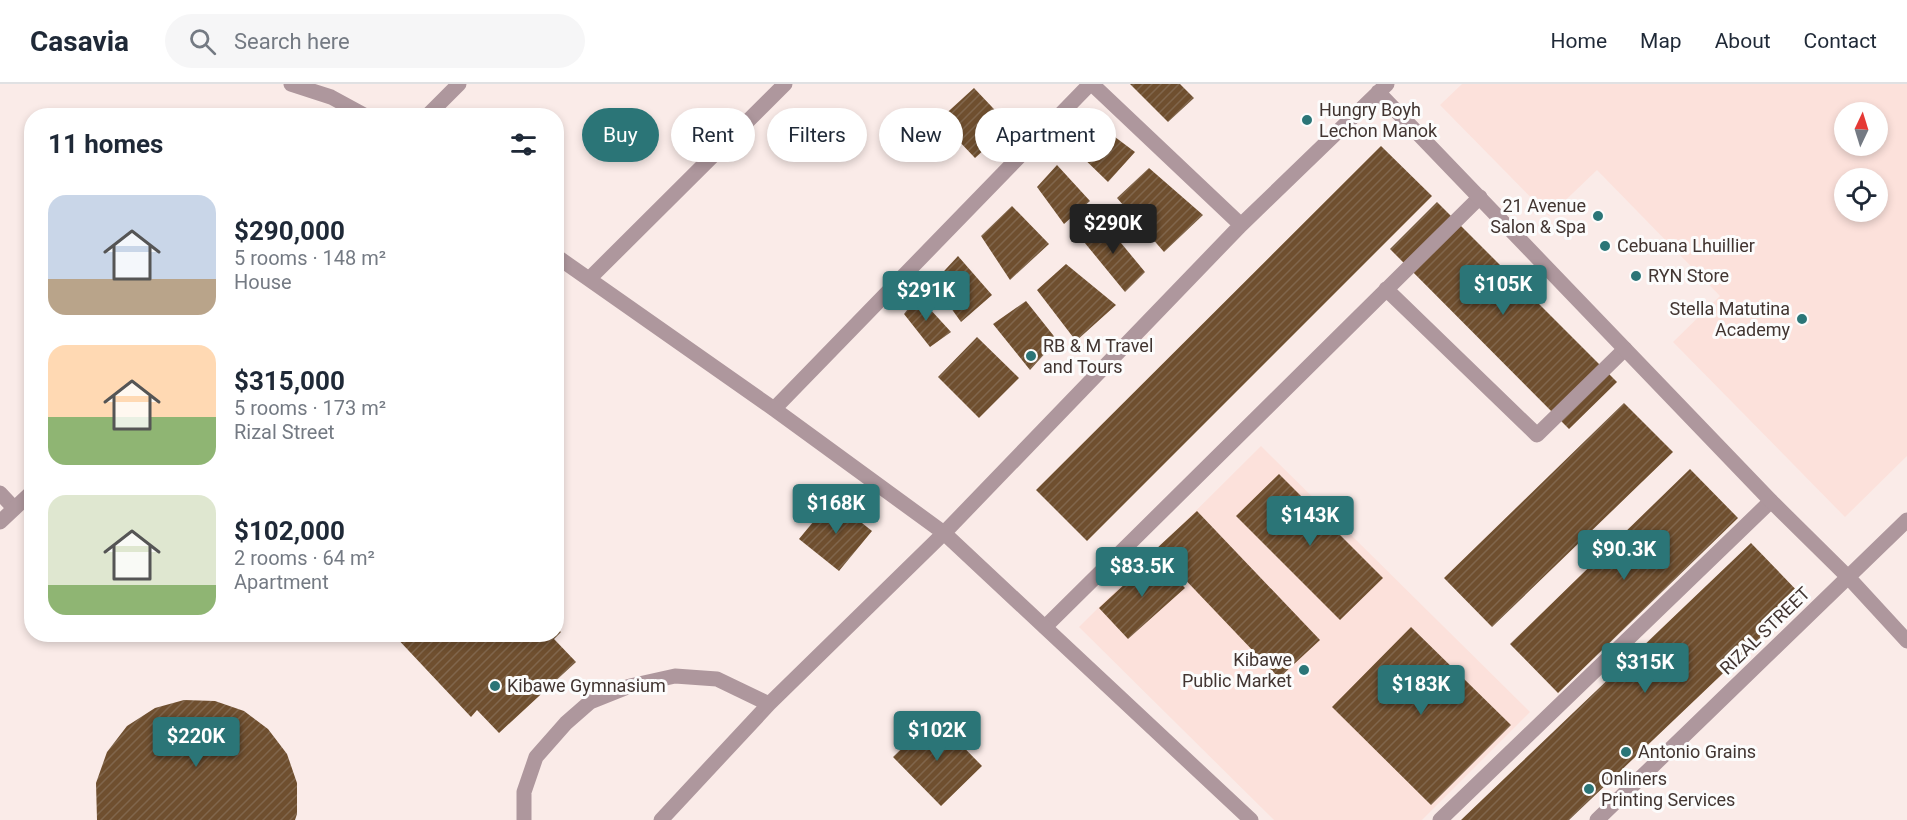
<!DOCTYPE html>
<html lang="en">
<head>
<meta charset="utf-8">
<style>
  body { margin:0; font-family:Roboto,sans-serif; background:#f6f6f7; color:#1f2937; height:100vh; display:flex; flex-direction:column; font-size:22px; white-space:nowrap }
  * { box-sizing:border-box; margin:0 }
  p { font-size:20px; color:#747a83 }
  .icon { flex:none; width:33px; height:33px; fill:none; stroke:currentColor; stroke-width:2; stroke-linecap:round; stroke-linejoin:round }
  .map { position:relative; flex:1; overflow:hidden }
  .sheet { position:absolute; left:24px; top:24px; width:540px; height:534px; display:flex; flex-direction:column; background:#fff; border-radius:24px; box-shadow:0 3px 9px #0003 }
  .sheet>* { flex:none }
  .top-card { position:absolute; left:582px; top:24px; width:570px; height:54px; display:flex; gap:12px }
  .needle { width:39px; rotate:4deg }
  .tools { position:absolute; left:1834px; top:18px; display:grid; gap:12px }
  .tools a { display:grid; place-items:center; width:54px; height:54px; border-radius:50%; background:#fff; box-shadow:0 3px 9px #0003; font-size:30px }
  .price { position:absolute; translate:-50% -51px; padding:0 14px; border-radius:6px; background:#2b7577; color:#fff; font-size:20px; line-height:39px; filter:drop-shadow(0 2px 3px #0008) }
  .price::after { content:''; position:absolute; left:50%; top:36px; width:18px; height:14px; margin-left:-9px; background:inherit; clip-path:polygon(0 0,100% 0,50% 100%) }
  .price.current { background:#222; color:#fff }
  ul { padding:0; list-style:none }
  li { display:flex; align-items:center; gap:18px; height:150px; padding:0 24px }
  li span { display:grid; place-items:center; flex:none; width:168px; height:120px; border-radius:18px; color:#555 }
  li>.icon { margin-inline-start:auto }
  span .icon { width:72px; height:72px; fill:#fffc; stroke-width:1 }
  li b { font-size:26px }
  h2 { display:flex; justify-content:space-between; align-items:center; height:72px; padding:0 24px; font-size:26px }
  .tag { padding:0 21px; border-radius:27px; background:#fff; box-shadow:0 3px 9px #0003; font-size:21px; line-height:54px }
  .tag.current { background:#2b7577; color:#fff }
  header { display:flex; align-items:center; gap:36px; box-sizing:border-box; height:84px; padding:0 30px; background:#fff; border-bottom:2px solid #e0e1e3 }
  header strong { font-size:28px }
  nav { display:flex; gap:33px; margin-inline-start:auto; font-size:21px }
  .search { width:420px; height:54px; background:#f6f6f7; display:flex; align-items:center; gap:15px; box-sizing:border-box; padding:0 21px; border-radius:33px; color:#747a83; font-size:22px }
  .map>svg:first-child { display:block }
</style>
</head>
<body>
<header>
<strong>Casavia</strong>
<div class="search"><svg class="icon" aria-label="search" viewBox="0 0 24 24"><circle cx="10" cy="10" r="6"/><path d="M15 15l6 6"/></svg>Search here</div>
<nav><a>Home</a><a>Map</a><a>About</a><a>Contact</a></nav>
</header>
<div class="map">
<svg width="1907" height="736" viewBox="0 0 1907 736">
  <defs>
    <pattern id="building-hatch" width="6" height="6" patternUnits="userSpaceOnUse" patternTransform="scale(1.5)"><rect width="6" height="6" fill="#6f4f2f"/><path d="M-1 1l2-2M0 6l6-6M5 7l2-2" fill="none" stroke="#80664c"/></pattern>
  </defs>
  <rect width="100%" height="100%" fill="#faebe8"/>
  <path fill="#fce1db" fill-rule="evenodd" d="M 1462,0 L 1907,0 L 1907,372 L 1845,433 L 1673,258 L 1720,212 L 1597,86 L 1549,132 L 1440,21 ZM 1845,28 L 1878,28 L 1878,62 L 1845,62 ZM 1845,94 L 1878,94 L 1878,128 L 1845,128 Z
    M 1261,362 L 1530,628 L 1422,736 L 1274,736 L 1079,543 Z"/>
  <path fill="url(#building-hatch)" d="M 1130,0 L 1180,0 L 1194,14 L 1168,38 Z
    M 974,4 L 1010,42 L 975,74 L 939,36 Z
    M 1091,35 L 1135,68 L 1108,98 L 1074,65 Z
    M 1381,62 L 1432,112 L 1087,457 L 1036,406 Z
    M 1057,81 L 1090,117 L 1064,140 L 1037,103 Z
    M 1149,84 L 1203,131 L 1164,168 L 1117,114 Z
    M 1437,118 L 1617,298 L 1569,345 L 1390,165 Z
    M 1012,122 L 1049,160 L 1010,196 L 981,152 Z
    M 1102,136 L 1145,188 L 1125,208 L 1080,153 Z
    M 958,172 L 992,211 L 961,238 L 933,199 Z
    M 1066,180 L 1116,221 L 1076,257 L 1037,206 Z
    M 918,212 L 951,248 L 930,263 L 904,230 Z
    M 1026,217 L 1057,256 L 1030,286 L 993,240 Z
    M 977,253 L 1019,294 L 979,334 L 938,293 Z
    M 1624,319 L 1673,368 L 1492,543 L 1444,494 Z
    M 1690,385 L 1738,434 L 1558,609 L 1510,560 Z
    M 1279,390 L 1383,494 L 1340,536 L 1236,432 Z
    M 832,415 L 872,447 L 839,487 L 799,455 Z
    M 1197,427 L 1320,556 L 1279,594 L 1156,465 Z
    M 1751,459 L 1803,513 L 1569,736 L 1461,736 Z
    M 1155,472 L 1185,504 L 1128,555 L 1099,524 Z
    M 1411,543 L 1511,641 L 1431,721 L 1332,623 Z
    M 556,544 L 561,548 L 554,555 L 576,578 L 499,649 L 477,626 L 471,633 L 393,550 L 556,550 Z
    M 184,616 L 215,617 L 244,627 L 268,645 L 287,670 L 297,699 L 297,730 L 295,736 L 97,736 L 96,699 L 107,668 L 127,642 L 155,624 Z
    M 934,633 L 982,682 L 941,722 L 893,673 Z"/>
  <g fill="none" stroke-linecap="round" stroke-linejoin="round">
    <path stroke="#ae979d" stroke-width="15" d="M 1386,205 L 1537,351 L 1625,265
      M 0,409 L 14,424
      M 1045,543 L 1480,113
      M 1440,736 L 1771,417"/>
    <path stroke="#ae979d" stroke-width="15" d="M 291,0 L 331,13 L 366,32
      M 1092,0 L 1241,141
      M 1378,8 L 1771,417 L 1849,494 L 1907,557
      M 427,32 L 459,0
      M 556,172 L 774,325 L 944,449 L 1251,736
      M 589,195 L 785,0
      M 774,325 L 1090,0
      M 0,438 L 32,408
      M 524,736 L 524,708 L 536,673 L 566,639 L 590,618 L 630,602 L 675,592 L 717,595 L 769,620 L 944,449 L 1241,141 L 1387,0
      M 661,736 L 769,620
      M 1597,736 L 1907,436"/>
  </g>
  <g fill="#2b7577" stroke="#fcfcfc" stroke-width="2">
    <circle cx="1307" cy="36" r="6"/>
    <circle cx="1598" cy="132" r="6"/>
    <circle cx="1605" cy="162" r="6"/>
    <circle cx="1636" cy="192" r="6"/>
    <circle cx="1802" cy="235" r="6"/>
    <circle cx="1031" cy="272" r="6"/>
    <circle cx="1304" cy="586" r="6"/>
    <circle cx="495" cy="602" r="6"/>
    <circle cx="1626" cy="668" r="6"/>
    <circle cx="1589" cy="705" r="6"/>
  </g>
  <g text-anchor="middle" stroke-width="6" stroke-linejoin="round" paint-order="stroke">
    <g font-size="18" fill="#423531" stroke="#fcfcfc" text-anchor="start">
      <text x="1319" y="32">Hungry Boyh<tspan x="1319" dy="21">Lechon Manok</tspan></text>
      <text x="1586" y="128" text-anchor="end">21 Avenue<tspan x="1586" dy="21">Salon &amp; Spa</tspan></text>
      <text x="1617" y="168">Cebuana Lhuillier</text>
      <text x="1648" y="198">RYN Store</text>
      <text x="1790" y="231" text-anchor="end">Stella Matutina<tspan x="1790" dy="21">Academy</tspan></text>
      <text x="1043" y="268">RB &amp; M Travel<tspan x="1043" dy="21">and Tours</tspan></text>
      <text x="1292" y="582" text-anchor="end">Kibawe<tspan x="1292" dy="21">Public Market</tspan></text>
      <text x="507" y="608">Kibawe Gymnasium</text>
      <text x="1638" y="674">Antonio Grains</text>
      <text x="1601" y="701">Onliners<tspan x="1601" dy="21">Printing Services</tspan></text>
    </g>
    <g font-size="18" fill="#423531" stroke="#fcfcfc">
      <text transform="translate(1765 547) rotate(-44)" y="6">RIZAL STREET</text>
    </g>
  </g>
</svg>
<div class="tools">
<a><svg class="needle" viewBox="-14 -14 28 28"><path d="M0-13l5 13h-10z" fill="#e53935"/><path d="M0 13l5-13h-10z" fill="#747a83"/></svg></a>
<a><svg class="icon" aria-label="locate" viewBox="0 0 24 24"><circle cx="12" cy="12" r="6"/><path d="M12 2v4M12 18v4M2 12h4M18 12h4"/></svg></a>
</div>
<b class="price current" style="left:1113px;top:171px">$290K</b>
<b class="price" style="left:1503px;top:232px">$105K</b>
<b class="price" style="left:926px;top:238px">$291K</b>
<b class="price" style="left:836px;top:451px">$168K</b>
<b class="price" style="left:1310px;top:463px">$143K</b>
<b class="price" style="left:1624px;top:497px">$90.3K</b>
<b class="price" style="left:1142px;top:514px">$83.5K</b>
<b class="price" style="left:1645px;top:610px">$315K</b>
<b class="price" style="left:1421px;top:632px">$183K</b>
<b class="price" style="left:937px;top:678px">$102K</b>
<b class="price" style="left:196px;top:684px">$220K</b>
<div class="top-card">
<a class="tag current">Buy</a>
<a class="tag">Rent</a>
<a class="tag">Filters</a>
<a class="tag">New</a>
<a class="tag">Apartment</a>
</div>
<section class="sheet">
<h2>11 homes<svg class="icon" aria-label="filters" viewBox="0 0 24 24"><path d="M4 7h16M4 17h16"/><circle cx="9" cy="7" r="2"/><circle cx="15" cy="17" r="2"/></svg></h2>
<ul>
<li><span style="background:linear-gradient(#c9d6e8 70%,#b9a48a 0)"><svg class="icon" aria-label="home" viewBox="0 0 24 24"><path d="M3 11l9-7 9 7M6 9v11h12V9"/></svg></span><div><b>$290,000</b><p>5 rooms · 148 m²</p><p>House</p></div></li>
<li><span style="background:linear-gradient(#ffd9b3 60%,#8fb573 0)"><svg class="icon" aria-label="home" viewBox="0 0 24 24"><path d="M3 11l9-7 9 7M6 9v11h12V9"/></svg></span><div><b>$315,000</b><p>5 rooms · 173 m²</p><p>Rizal Street</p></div></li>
<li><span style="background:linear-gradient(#dfe7d0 75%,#8fb573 0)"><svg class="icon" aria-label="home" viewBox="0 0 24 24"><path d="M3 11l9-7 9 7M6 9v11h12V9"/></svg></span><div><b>$102,000</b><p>2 rooms · 64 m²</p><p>Apartment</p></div></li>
</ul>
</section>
</div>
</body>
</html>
